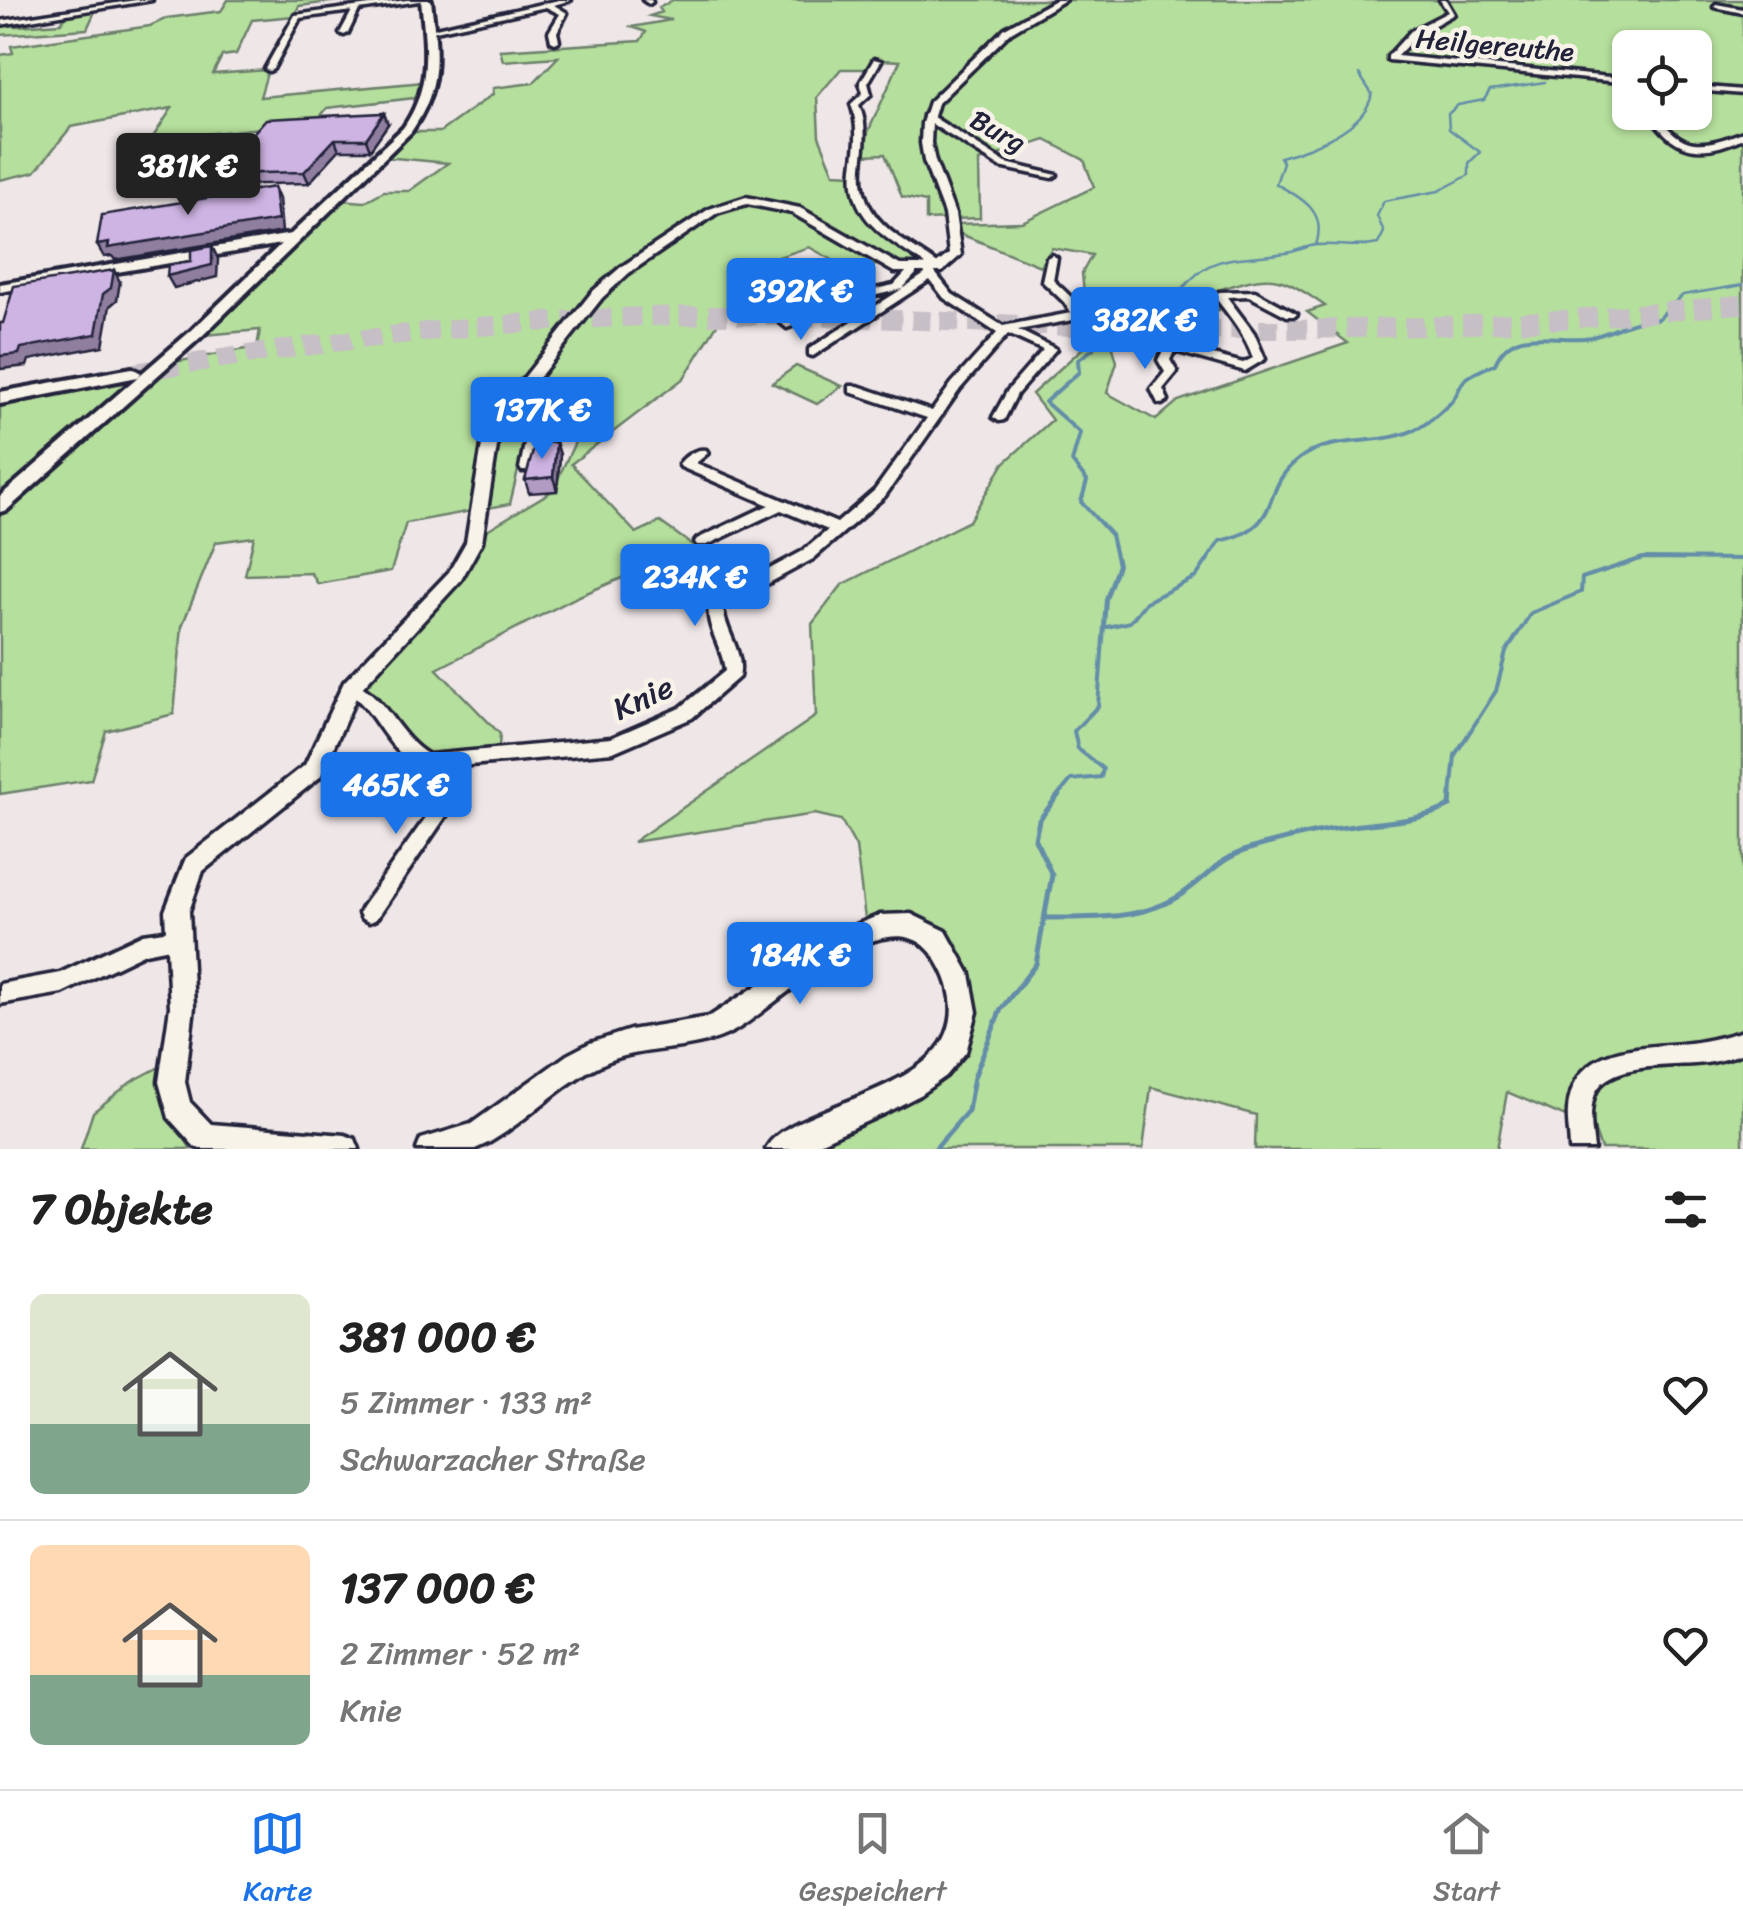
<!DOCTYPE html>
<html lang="de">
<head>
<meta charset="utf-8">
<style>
	body { margin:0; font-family:Sriracha,sans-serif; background:#f2f2f2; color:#222; height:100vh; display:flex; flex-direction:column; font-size:38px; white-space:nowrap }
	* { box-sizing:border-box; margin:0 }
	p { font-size:32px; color:#767676 }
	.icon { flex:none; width:55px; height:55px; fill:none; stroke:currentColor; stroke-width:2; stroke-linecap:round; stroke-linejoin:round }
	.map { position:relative; height:1149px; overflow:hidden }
	.sheet { display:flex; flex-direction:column; background:#fff; flex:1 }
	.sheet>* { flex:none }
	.fabs { position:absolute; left:1612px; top:30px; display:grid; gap:20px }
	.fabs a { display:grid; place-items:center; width:100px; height:100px; border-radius:15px; background:#fff; box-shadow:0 2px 8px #0004; font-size:50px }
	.price { position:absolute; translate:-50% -85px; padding:0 22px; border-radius:10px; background:#1a73e8; color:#fff; font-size:32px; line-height:65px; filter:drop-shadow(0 2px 5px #0008) }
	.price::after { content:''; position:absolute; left:50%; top:60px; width:30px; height:22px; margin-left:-15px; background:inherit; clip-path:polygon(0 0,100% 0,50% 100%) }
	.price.current { background:#222; color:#fff }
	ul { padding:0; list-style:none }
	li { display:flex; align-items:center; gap:30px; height:250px; padding:0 30px }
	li+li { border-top:2px solid #e0e0e0 }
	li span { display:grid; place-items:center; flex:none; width:280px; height:200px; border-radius:15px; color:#555 }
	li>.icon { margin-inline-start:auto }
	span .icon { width:120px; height:120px; fill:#fffc; stroke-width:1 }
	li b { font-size:42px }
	h2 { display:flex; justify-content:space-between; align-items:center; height:120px; padding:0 30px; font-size:42px }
	.tabs { display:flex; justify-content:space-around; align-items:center; height:140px; border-top:2px solid #e0e0e0; background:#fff; font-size:28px; color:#767676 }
	.tabs a { display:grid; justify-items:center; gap:5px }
	.tabs .current { color:#1a73e8 }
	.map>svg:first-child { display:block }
	.green { fill:#b5df9c; stroke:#6c806c; stroke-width:2.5; fill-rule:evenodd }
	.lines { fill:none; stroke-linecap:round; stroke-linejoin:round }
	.stream-far2 { stroke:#648da8; stroke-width:2.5 }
	.stream-far1 { stroke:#648da8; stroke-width:4 }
	.stream { stroke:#648da8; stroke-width:5 }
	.primary-tunnel { stroke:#c6bfc5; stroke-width:19; stroke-dasharray:19 10; stroke-linecap:butt }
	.minor-casing { stroke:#22223b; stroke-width:7 }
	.tertiary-casing { stroke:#22223b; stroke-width:7 }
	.secondary-casing { stroke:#22223b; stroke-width:8 }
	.primary-casing { stroke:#22223b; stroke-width:8 }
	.minor { fill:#f7f3e8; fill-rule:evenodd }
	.tertiary { fill:#f7f3e8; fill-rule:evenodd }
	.secondary { fill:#f7f3e8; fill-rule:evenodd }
	.primary { fill:#f7f3e8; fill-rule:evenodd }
	.wall { fill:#b19bc3; stroke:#22223b; stroke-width:2.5 }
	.shaded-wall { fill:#907e9f; stroke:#22223b; stroke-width:2.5 }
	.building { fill:#ceb4e3; stroke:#22223b; stroke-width:2.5 }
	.labels { text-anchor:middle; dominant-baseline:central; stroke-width:9; stroke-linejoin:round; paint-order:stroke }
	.far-street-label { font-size:28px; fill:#22223b; stroke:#f7f3e8 }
	.street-label { font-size:32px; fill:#22223b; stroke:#f7f3e8 }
</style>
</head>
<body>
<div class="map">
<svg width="1743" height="1149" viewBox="0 0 1743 1149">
	<rect width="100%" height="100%" fill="#efe6e7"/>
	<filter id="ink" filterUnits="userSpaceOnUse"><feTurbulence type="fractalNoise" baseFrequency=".01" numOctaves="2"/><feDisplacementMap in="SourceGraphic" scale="20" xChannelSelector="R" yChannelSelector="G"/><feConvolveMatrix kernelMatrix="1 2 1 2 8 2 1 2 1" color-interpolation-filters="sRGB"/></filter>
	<g filter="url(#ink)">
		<g class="green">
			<polygon points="228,0 345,0 299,6 294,16 252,20 236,54 222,56 213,74 268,70 260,97 425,82 423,97 327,108 316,122 151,140 172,108 71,127 35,172 0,180 0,55 13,53 11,46 150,26 167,18 221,11"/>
			<path d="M673 0H1743V1149H1601L1594 1129 1507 1092 1497 1149H1255L1256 1115 1151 1087 1143 1149H784L920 1086 963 1030 934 935 866 927 856 847 841 820 815 814 633 842 816 716 812 624 842 585 969 521 1004 463 1052 420 1032 394 1094 338 1112 344 1117 362 1107 393 1156 420 1178 401 1348 343 1307 312 1325 306C1277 272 1270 273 1215 291L1219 310 1147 326 1085 304 1082 273 1092 255 1052 248 1040 266 958 233 957 224 1022 222 1094 187 1084 160 1046 140 979 161 980 218 926 220V202L902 197 885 154 865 155 868 132 900 61 882 60 869 69H841L817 97 819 136 834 173 853 174 858 204 919 257 914 268 882 264 851 270 809 247 754 265 684 378 571 464 636 533 660 522 695 547 577 597 437 669 500 734 499 747 423 756 362 684 467 569 482 533 552 491 584 423 529 424 510 504 406 523 391 571 318 584 311 573 245 575 254 537 216 542 182 626 174 714 106 731 91 780 0 794V394L257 347 260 330 205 335 341 200 364 202 384 191H409L448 163 384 157 410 132H440L493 94V88L533 83 558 57 503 61 500 50 640 41 646 32 632 27 671 20 650 16 662 12 659 8ZM1630 48H1695V112H1630Z"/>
			<polygon points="97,7 87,29 0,35 0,25 22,19 16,26 61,23 69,11"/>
			<polygon points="796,366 842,386 817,404 772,383"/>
			<polygon points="167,1063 170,1115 191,1149 81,1149 93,1112 131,1082"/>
		</g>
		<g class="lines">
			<g class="stream-far2">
				<path d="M1316 245C1327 211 1303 199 1276 184L1283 162 1280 157C1310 149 1365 129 1372 94L1359 74"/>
				<path d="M1172 302C1211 249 1227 262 1286 253 1296 252 1306 246 1316 245 1338 243 1356 249 1378 244L1384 232 1377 216 1384 201 1439 191 1469 175V163L1480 152 1449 129 1448 114 1458 105 1484 100 1490 90 1545 82"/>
				<polyline points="1675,302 1683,295 1743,285"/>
			</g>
			<g class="stream-far1">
				<polyline points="1129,321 1167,309 1174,300"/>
				<path d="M1107 627 1130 622 1146 602 1196 577 1220 541C1287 526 1257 490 1300 458 1334 433 1384 448 1420 427 1431 421 1448 407 1455 397 1459 390 1461 382 1467 378 1475 372 1486 368 1495 364 1513 321 1557 344 1592 337 1621 330 1625 320 1658 319L1678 300"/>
				<polyline points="1058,796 1071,780 1101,777 1103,769 1078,749 1074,731 1098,706 1106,599 1118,565 1111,535 1081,502 1087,481 1072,462 1080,433 1045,402 1079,372 1078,360 1093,349 1097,334 1120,324"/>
				<polyline points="1451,796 1455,755 1496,691 1506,652 1531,613 1581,592 1582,578 1643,558 1743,559"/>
			</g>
			<g class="stream">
				<path d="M1044 918C1091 918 1145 921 1185 892 1218 868 1218 857 1263 845 1292 837 1323 830 1353 826 1387 821 1419 822 1450 806L1451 793"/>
				<polyline points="935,1149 968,1111 974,1077 1001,1009 1036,964 1052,875 1035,839 1039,820 1060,793"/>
			</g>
			<path class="primary-tunnel" d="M132 373C297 345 464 323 632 317 810 311 989 326 1168 329 1360 332 1552 324 1743 304"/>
			<g class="minor-casing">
				<g id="minor">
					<polygon points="136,0 152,0 0,25 0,21"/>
					<polygon points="407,0 426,0 359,10 348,33 344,35 340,33 352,11 300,18 273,69 269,71 265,69 295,15"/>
					<polygon points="559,0 571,0 554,5 567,13 557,32 559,41 555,43 551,41 549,32 560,14 546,7 431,32 427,30"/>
					<polygon points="643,0 651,0 652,2 649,4"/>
					<polygon points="1440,0 1446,0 1454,14 1417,35 1397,56 1630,79 1630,83 1388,60 1388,56 1411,31 1448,12"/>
					<polygon points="1716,4 1743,9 1743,13 1714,7"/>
					<path d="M874 59 881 61 868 83 871 94 859 105C868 126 864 145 862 167 858 222 904 239 942 267V271L933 270 952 294 1003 326 1071 313 1064 302 1042 281 1047 258 1052 255 1057 258 1053 280 1072 298 1081 311 1105 309 1183 347 1243 363 1253 358C1245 334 1230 317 1215 297L1219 292 1255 291 1297 314 1295 316H1287L1249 296 1227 297 1254 333 1265 359 1245 371 1174 351 1170 360 1177 372 1163 389 1168 400 1162 404 1158 403 1151 389 1165 372 1158 360 1165 347 1100 315 1018 330 1056 349 1017 394 1004 420 999 421 993 417 1008 390 1043 350 1008 334 960 389 885 496 813 559 723 608C725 632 745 653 739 677L692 718 613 752 448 767 453 789 446 816 376 919 369 922 362 919 359 913 362 907 429 813 435 789 430 769C396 764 382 726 361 703 355 697 348 693 343 687L345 682 351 681C386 694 396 736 429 755L611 738 680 708 725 671C723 646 703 625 710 601L803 551 828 530 781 510 707 545H697L695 542 697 539 769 505 681 467 679 464C685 456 696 448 706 450L708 453 696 463 837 523 875 490 927 418 850 392V386H858L932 411 952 383 997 333 944 298 930 280 813 356 809 355V349L902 289 864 298 787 328 744 292 763 266H771L772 268 755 291 788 320 857 293 894 285 908 270H916V274L902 289 925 274 924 269 930 268C892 240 847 222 853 167 856 145 859 126 851 104L863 93 860 83Z"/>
					<polygon points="1695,86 1743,90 1743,94 1695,90"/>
					<path d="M1648 112H1656C1682 153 1704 147 1743 132V138C1701 158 1673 153 1648 112Z"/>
					<polygon points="924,115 930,115 1006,163 1057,175 1052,178 1000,167 924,119"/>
					<polygon points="495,420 539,429 540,432 532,471 522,471 520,468 527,434 490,427 489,424"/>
					<polygon points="178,929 185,931 188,938 185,945 145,953 62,993 0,1004 0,984 60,973 143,934"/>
					<path d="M1743 1031V1053C1733 1056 1723 1060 1712 1062 1681 1068 1609 1059 1595 1094 1588 1111 1592 1131 1594 1149H1570C1570 1137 1567 1122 1568 1110 1574 1046 1633 1048 1682 1044 1703 1042 1723 1037 1743 1031Z"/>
				</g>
			</g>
			<g class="tertiary-casing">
				<g id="tertiary">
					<polygon points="1055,0 1065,0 1011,32 938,103 932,123 931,143 935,161 955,214 961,255 942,272 894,272 792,213 747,204 717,213 629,273 602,298 500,427 482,542 461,580 359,691 320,777 203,871 189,911 194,1007 185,1082 190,1102 211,1124 345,1135 355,1139 359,1149 201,1149 195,1147 169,1118 159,1082 170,1007 165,911 183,865 186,858 305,765 344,682 449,572 466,542 485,427 592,292 621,267 709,209 746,197 800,208 900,265 935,265 949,254 944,214 924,161 921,143 922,123 929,102 1005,28"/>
					<path d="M911 914 946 931 970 974 977 1012 966 1052 946 1076 918 1096 885 1113 806 1149H766C784 1108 922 1095 947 1033 957 1009 950 982 937 961 894 885 779 1006 734 1031 694 1053 649 1045 609 1061 565 1079 531 1118 490 1142L475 1149H417L421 1139 471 1124 567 1055 590 1043 630 1030 709 1017 839 932 880 915Z"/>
				</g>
			</g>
			<g class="secondary-casing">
				<path id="secondary" d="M421 0H431C437 53 443 86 411 132L202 336 7 510 0 512V496L192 330 281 244 0 292V284L291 234 403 128C432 87 426 47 421 0Z"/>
			</g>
			<g class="primary-casing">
				<polygon id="primary" points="132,368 141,373 138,377 0,404 0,392"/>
			</g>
			<use href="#minor" class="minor"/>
			<use href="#tertiary" class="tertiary"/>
			<use href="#secondary" class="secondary"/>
			<use href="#primary" class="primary"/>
		</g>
		<g class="wall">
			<polygon points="388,124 370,150 339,150 309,183 221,185 216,174"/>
			<polygon points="556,442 560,455 557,491 529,493 525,480"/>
		</g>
		<g class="shaded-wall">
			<polygon points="384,113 388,124 370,150 366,139"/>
			<polygon points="335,139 339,150 309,183 304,172"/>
			<polygon points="274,187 279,199 282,232 115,260 112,256 104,257 97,245"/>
			<polygon points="212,246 218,259 217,277 174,288 167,276"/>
			<polygon points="114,270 120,282 117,300 110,306 103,346 29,360 27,366 0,369 0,356 21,348 103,294"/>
			<polygon points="556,442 560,455 557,491 553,477"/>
		</g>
		<g class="building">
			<polygon points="384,113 366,139 335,139 304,172 216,174 266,119"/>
			<polygon points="274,187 278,220 108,248 109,243 97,245 102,215"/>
			<polygon points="212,246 212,265 167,276 168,265 191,261 191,250"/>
			<polygon points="114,270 111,288 103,294 96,334 21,348 19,354 0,356 0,323 3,323 14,286"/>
			<polygon points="556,442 553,477 525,480 535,444"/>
		</g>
	</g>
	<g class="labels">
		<g class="far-street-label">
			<text transform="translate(1495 45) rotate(5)">Heilgereuthe</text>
			<text transform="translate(998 131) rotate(29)">Burg</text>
		</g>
		<g class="street-label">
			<text transform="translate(643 698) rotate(-25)">Knie</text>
		</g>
	</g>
</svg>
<div class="fabs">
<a><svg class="icon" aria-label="locate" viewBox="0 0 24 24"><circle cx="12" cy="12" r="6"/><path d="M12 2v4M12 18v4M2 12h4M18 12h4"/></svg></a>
</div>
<b class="price current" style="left:188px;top:218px">381K €</b>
<b class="price" style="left:801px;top:343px">392K €</b>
<b class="price" style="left:1145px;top:372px">382K €</b>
<b class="price" style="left:542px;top:462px">137K €</b>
<b class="price" style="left:695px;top:629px">234K €</b>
<b class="price" style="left:396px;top:837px">465K €</b>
<b class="price" style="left:800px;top:1007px">184K €</b>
</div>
<section class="sheet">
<h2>7 Objekte<svg class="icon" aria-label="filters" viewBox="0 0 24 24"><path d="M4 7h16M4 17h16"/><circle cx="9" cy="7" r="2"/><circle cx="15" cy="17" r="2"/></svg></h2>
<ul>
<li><span style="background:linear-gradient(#dfe7d0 65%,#7fa58c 0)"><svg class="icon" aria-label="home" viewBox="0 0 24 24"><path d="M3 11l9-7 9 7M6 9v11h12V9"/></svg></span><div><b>381 000 €</b><p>5 Zimmer · 133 m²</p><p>Schwarzacher Straße</p></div><svg class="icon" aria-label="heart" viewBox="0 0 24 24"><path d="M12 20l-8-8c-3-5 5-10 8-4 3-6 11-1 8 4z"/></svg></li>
<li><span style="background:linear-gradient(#ffd9b3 65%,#7fa58c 0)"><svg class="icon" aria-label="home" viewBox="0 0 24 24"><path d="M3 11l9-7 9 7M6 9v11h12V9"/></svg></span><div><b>137 000 €</b><p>2 Zimmer · 52 m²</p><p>Knie</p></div><svg class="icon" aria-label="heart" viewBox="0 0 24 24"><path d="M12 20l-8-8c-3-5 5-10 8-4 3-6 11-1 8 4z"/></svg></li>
</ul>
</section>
<nav class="tabs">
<a class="current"><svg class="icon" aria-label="map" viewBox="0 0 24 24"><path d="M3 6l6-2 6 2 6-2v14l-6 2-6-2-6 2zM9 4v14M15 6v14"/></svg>Karte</a>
<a><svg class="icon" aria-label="saved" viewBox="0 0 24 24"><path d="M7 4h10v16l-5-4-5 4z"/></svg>Gespeichert</a>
<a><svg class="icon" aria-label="home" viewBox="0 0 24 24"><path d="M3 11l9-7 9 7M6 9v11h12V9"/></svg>Start</a>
</nav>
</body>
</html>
